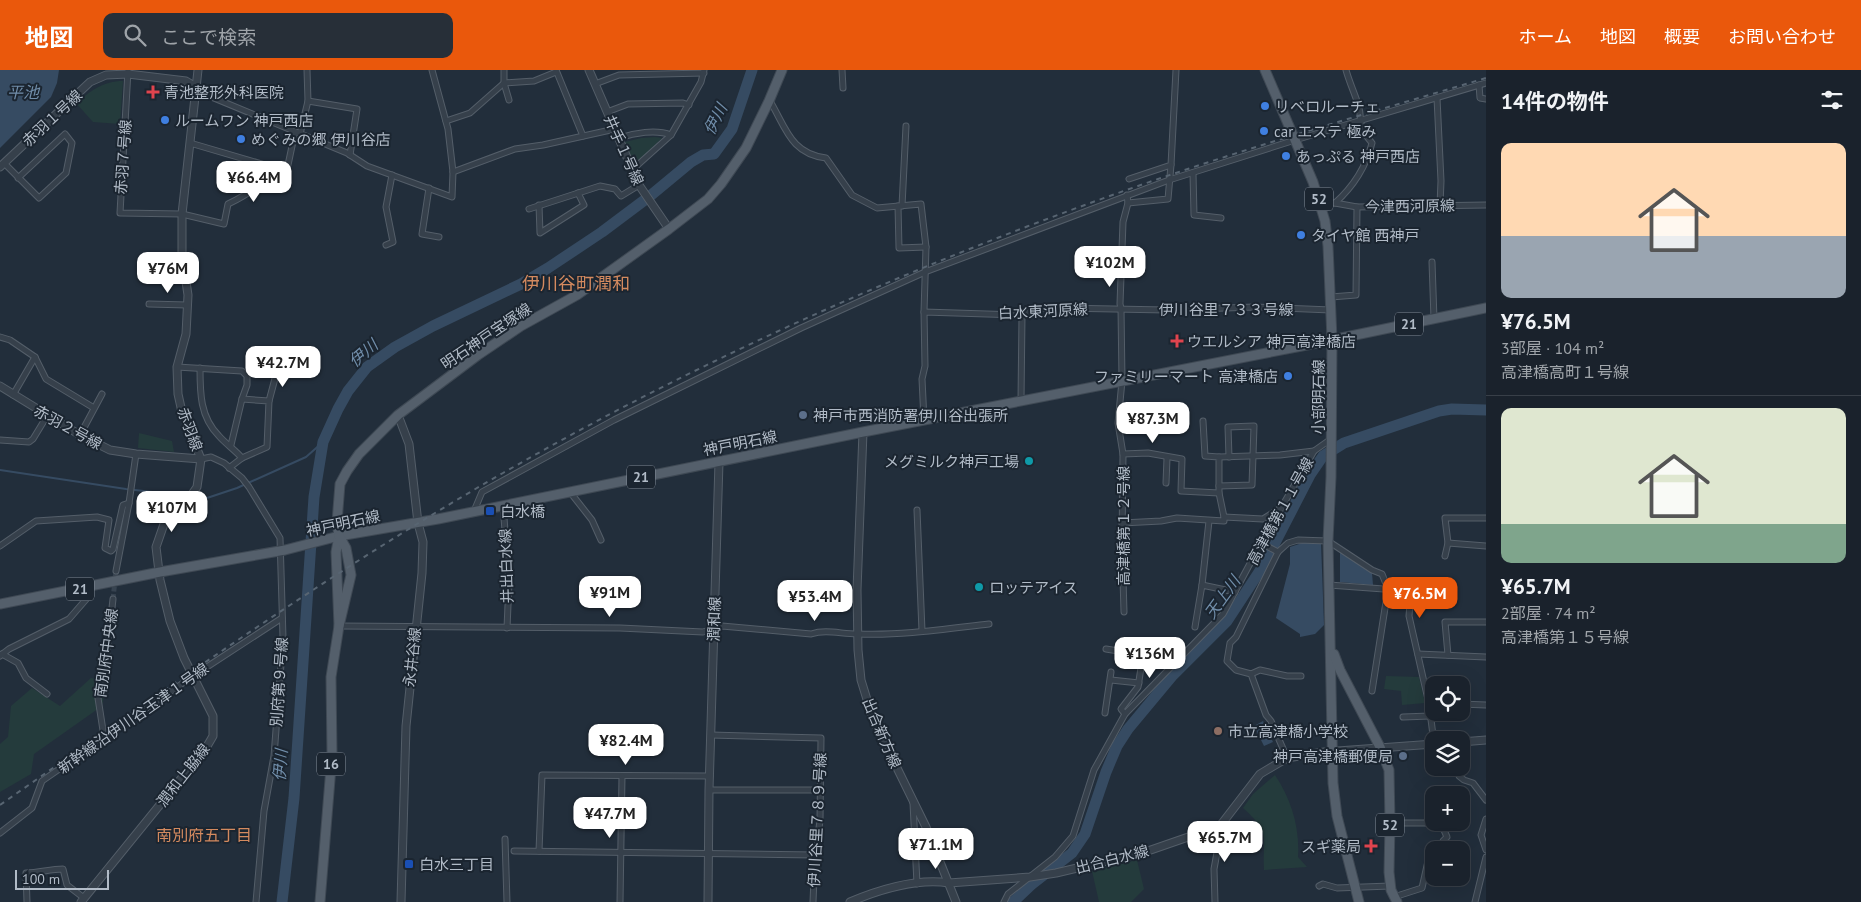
<!DOCTYPE html>
<html lang="ja">
<head>
<meta charset="utf-8">
<style>
	body { margin:0; font-family:"PT Sans","Noto Sans JP",sans-serif; background:#272f38; color:#f1f3f6; height:100vh; display:flex; flex-direction:column; font-size:19px; white-space:nowrap }
	* { box-sizing:border-box; margin:0 }
	p { font-size:16px; color:#9fa4a9 }
	.icon { flex:none; width:28px; height:28px; fill:none; stroke:currentColor; stroke-width:2; stroke-linecap:round; stroke-linejoin:round }
	.map { position:relative; flex:1; overflow:hidden }
	.panel { display:flex; flex-direction:column; background:#1a222c; width:375px }
	.panel>* { flex:none }
	.buttons { position:absolute; left:1425px; top:606px; display:grid; gap:10px }
	.buttons a { display:grid; place-items:center; width:45px; height:45px; border-radius:10px; background:#1a222c; box-shadow:0 5px 20px #0002,0 0 0 1px #383f48; font-size:25px }
	.scale { position:absolute; left:15px; bottom:12px; width:94px; box-sizing:border-box; padding-left:5px; border:2px solid #b1bbc7; border-top:0; font-size:14px; line-height:18px; white-space:nowrap; color:#b1bbc7; -webkit-text-stroke:4px #1b2530; paint-order:stroke }
	.price { position:absolute; translate:-50% -42px; padding:0 11px; border-radius:10px; background:#fff; color:#222; font-size:16px; line-height:32px; filter:drop-shadow(0 1px 2px #0008) }
	.price::after { content:''; position:absolute; left:50%; top:30px; width:15px; height:11px; margin-left:-8px; background:inherit; clip-path:polygon(0 0,100% 0,50% 100%) }
	.price.active { background:#ea580c; color:#fff }
	ul { padding:0; list-style:none }
	li { display:grid; align-content:center; gap:10px; height:265px; padding:0 15px }
	li+li { border-top:1px solid #383f48 }
	li span { display:grid; place-items:center; height:155px; border-radius:10px; color:#555 }
	li>.icon { margin-inline-start:auto }
	span .icon { width:90px; height:90px; fill:#fffc; stroke-width:1 }
	li b { font-size:21px }
	h2 { display:flex; justify-content:space-between; align-items:center; height:60px; padding:0 15px; font-size:21px }
	header { display:flex; align-items:center; gap:30px; box-sizing:border-box; height:70px; padding:0 25px; background:#ea580c; color:#fff }
	header strong { font-size:24px }
	nav { display:flex; gap:28px; margin-inline-start:auto; font-size:18px }
	.search { width:350px; height:45px; background:#272f38; display:flex; align-items:center; gap:12px; box-sizing:border-box; padding:0 18px; border-radius:10px; color:#9fa4a9; font-size:19px }
	main { display:flex; flex:1; min-height:0 }
	.map>svg:first-child { display:block }
	.green { fill:#243b3c }
	.water { fill:#364b62 }
	.lines { fill:none; stroke-linecap:round; stroke-linejoin:round }
	.stream { stroke:#364b62; stroke-width:2 }
	.river { stroke:#364b62; stroke-width:11 }
	.minor-tunnel { stroke:#374350; stroke-width:5; stroke-dasharray:5 2.5; stroke-linecap:butt }
	.minor-casing { stroke:#545e69; stroke-width:7 }
	.tertiary-casing { stroke:#545e69; stroke-width:9 }
	.primary-casing { stroke:#3f4954; stroke-width:11 }
	.minor { stroke:#36404b; stroke-width:5 }
	.tertiary { stroke:#36404b; stroke-width:7 }
	.primary { stroke:#545f6b; stroke-width:9 }
	.rail { stroke:#586572; stroke-width:2; stroke-dasharray:5 5; stroke-linecap:butt }
	.health-dot { fill:#e0444e; stroke:#1b2530; stroke-width:2 }
	.shop-dot { fill:#3f7fe0; stroke:#1b2530; stroke-width:2 }
	.service-dot { fill:#5c6f8a; stroke:#1b2530; stroke-width:2 }
	.culture-dot { fill:#0f9aa8; stroke:#1b2530; stroke-width:2 }
	.transit-dot { fill:#1a4fb4; stroke:#1b2530; stroke-width:2 }
	.education-dot { fill:#8d6e63; stroke:#1b2530; stroke-width:2 }
	.labels { text-anchor:middle; dominant-baseline:central; stroke-width:4; stroke-linejoin:round; paint-order:stroke }
	.shield { fill:#1b2530; stroke:#848e9a; stroke-width:1 }
	.shield-label { font-size:14px; font-weight:bold; fill:#b1bbc7 }
	.poi-label { font-size:15px; fill:#b1bbc7; stroke:#1b2530; text-anchor:start }
	.street-label { font-size:15px; fill:#b1bbc7; stroke:#1b2530 }
	.water-label { font-size:16px; font-style:italic; fill:#718eaa; stroke:#1b2530 }
	.neighbourhood-label { font-size:16px; fill:#d48a5f; stroke:#1b2530 }
	.quarter-label { font-size:18px; fill:#d48a5f; stroke:#1b2530 }
</style>
</head>
<body>
<header>
<strong>地図</strong>
<div class="search"><svg class="icon" aria-label="search" viewBox="0 0 24 24"><circle cx="10" cy="10" r="6"/><path d="M15 15l6 6"/></svg>ここで検索</div>
<nav><a>ホーム</a><a>地図</a><a>概要</a><a>お問い合わせ</a></nav>
</header>
<main>
<div class="map">
<svg width="1486" height="832" viewBox="0 0 1486 832">
	<rect width="100%" height="100%" fill="#222e3b"/>
	<g class="green">
		<path d="M123 11 120 54 93 52 76 33C91 21 103 11 123 11Z"/>
		<polygon points="655,67 662,68 636,94 633,94 625,72 641,68"/>
		<polygon points="139,363 172,371 174,382 138,378"/>
		<polygon points="1386,606 1419,607 1425,633 1402,635 1401,621 1384,619"/>
		<polygon points="91,608 100,610 104,627 102,636 34,684 31,704 0,722 0,674 8,667 11,636 32,618 60,636"/>
		<path d="M1275 705C1291 729 1300 757 1298 787L1307 797 1264 800C1262 766 1272 764 1243 738L1253 724Z"/>
		<polygon points="1137,790 1144,819 1131,832 1099,832 1092,801"/>
	</g>
	<g class="water">
		<polygon points="0,0 59,0 57,13 51,27 0,78"/>
		<polygon points="1321,472 1324,555 1315,564 1300,567 1300,564 1276,548 1290,494 1290,477 1302,473"/>
		<polygon points="1340,482 1372,503 1373,515 1340,512"/>
		<polygon points="1263,651 1273,672 1264,676 1254,656"/>
	</g>
	<g class="lines">
		<g class="stream">
			<polyline points="0,400 126,419 188,426"/>
			<polyline points="193,427 207,428 237,418 306,387 323,372"/>
		</g>
		<g class="river">
			<polyline points="282,832 294,728 314,427 323,372 338,339 348,321 367,297 395,277 433,256 521,214 548,198 602,162 650,126 691,92 703,85 714,84 732,59 752,0"/>
			<polyline points="1013,832 1031,815 1072,783 1085,764 1106,702 1117,676 1128,659 1173,605 1227,551 1263,496 1310,405 1323,386 1344,373 1439,341 1452,339 1486,340"/>
		</g>
		<polyline class="minor-tunnel" points="113,529 116,501"/>
		<g class="minor-casing">
			<g id="minor">
				<path d="M128 0 120 143 182 144 224 154 228 134C249 124 259 117 272 97L288 95 295 62"/>
				<polyline points="504,0 504,13 509,30"/>
				<polyline points="556,0 583,66"/>
				<polyline points="842,0 843,18"/>
				<polyline points="595,14 619,5 704,3"/>
				<polyline points="1479,15 1480,28 1486,29"/>
				<polyline points="196,17 209,26 347,83 367,96 452,127 453,102 448,59 432,0"/>
				<polyline points="1437,28 1441,111 1440,135"/>
				<polyline points="308,31 357,39 350,85"/>
				<path d="M770 31C786 58 791 84 826 88L852 125 877 138 921 134 926 177 924 242"/>
				<polyline points="607,42 628,34 683,33 689,35"/>
				<polyline points="446,51 470,43 504,13 534,11 556,2"/>
				<polyline points="300,64 308,31 307,0"/>
				<path d="M619 68C634 63 656 59 671 65"/>
				<polyline points="190,73 272,97"/>
				<polyline points="4,93 39,128 66,103 72,73 65,64 18,108"/>
				<polyline points="632,100 671,65 701,12 704,0"/>
				<polyline points="453,102 515,79 543,75 615,59"/>
				<polyline points="1193,103 1194,145 1221,148"/>
				<polyline points="1129,109 1171,95 1176,0"/>
				<polyline points="429,118 422,164 439,167"/>
				<polyline points="1128,133 1168,129 1171,95"/>
				<path d="M1320 133H1335C1354 116 1366 97 1372 73 1355 53 1364 54 1358 34 1354 22 1349 11 1346 0"/>
				<polyline points="1335,133 1357,137 1486,135"/>
				<polyline points="539,135 540,163 584,135 578,123"/>
				<polyline points="898,136 899,178 926,177"/>
				<polyline points="902,136 906,56"/>
				<polyline points="529,139 600,116 615,119 621,126 639,115"/>
				<polyline points="386,175 393,172 386,137 392,105"/>
				<polyline points="1432,192 1434,249"/>
				<polyline points="1331,227 1356,225 1357,137"/>
				<polyline points="149,234 187,235"/>
				<polyline points="0,267 10,270 35,287 46,309 94,338"/>
				<polyline points="177,297 242,301 247,306 247,315 242,329 231,375"/>
				<path d="M200 298C200 323 200 347 219 366 226 374 235 380 242 388"/>
				<polyline points="13,325 35,287"/>
				<polyline points="1021,330 1022,245"/>
				<polyline points="269,331 277,301"/>
				<polyline points="924,350 922,309 925,296 924,242 1022,245 1040,238 1062,238 1166,240 1255,237 1331,240"/>
				<polyline points="1203,351 1205,386 1219,387 1219,423 1224,447"/>
				<polyline points="80,365 102,324"/>
				<polyline points="0,370 29,372 33,369 47,346"/>
				<polyline points="1123,384 1148,383 1182,389 1181,421 1219,423"/>
				<polyline points="1219,387 1280,385 1314,381"/>
				<polyline points="201,389 211,387 224,393 242,408 249,417 280,468 283,568 274,686 264,741 256,832"/>
				<polyline points="229,398 242,388 267,377 269,331 242,329"/>
				<polyline points="1166,413 1167,388"/>
				<polyline points="1219,416 1252,415 1254,356 1228,357 1229,387"/>
				<polyline points="570,422 592,450 601,470"/>
				<polyline points="503,435 509,512 507,558"/>
				<polyline points="917,440 922,561"/>
				<polyline points="474,441 482,422 614,350 801,258 925,202 1169,110 1295,70 1486,13"/>
				<polyline points="1122,453 1161,451 1177,448 1224,451 1224,447 1263,449 1279,439"/>
				<polyline points="1261,473 1278,482"/>
				<polyline points="1448,473 1486,476"/>
				<polyline points="0,476 36,451 97,447 109,450 105,478 111,481 113,479 123,435 129,433"/>
				<polyline points="1445,486 1448,473 1445,448 1486,448"/>
				<polyline points="116,501 129,433 136,384"/>
				<polyline points="1202,515 1209,451"/>
				<polyline points="1329,515 1411,521 1409,546 1429,634 1434,673"/>
				<polyline points="1124,542 1122,475 1123,384 1118,353 1122,311 1121,238 1120,234 1123,152 1128,133 1127,125"/>
				<path d="M339 556 620 558 703 562 722 556 811 564C826 559 841 564 857 564 901 566 946 559 989 554"/>
				<polyline points="1195,557 1202,515 1235,522"/>
				<polyline points="1106,579 1143,585"/>
				<polyline points="2,584 18,593 26,608 47,624"/>
				<polyline points="1418,584 1486,587"/>
				<polyline points="1448,585 1445,552 1486,552"/>
				<polyline points="0,586 9,579 69,549 89,526 91,516"/>
				<polyline points="1142,592 1164,590"/>
				<polyline points="1251,604 1260,600 1287,606 1301,606"/>
				<polyline points="1111,610 1139,613"/>
				<polyline points="1461,634 1486,635"/>
				<polyline points="1105,643 1111,602"/>
				<polyline points="1125,644 1121,639 1138,617 1145,572"/>
				<polyline points="1403,647 1430,646"/>
				<polyline points="711,665 821,668 820,751 815,785 813,832"/>
				<polyline points="104,667 98,628 102,619 105,600 113,529"/>
				<polyline points="1287,688 1271,651 1266,645 1251,604 1236,600 1227,591 1230,573 1236,567 1278,482 1288,473 1298,470 1328,471 1372,500 1382,504 1388,519 1372,621"/>
				<polyline points="1458,698 1459,706 1464,710 1473,713 1486,730"/>
				<polyline points="709,720 819,720"/>
				<polyline points="913,733 917,814"/>
				<polyline points="1486,749 1481,765 1486,780"/>
				<polyline points="1390,753 1441,753 1447,767 1443,771 1440,780"/>
				<polyline points="0,763 32,738 42,711 193,606 282,548"/>
				<polyline points="505,769 507,832"/>
				<polyline points="514,781 815,785"/>
				<polyline points="539,781 542,705 710,706"/>
				<polyline points="1319,816 1323,814 1337,818 1390,816"/>
				<polyline points="1394,827 1422,818 1428,791 1434,786"/>
				<path d="M27 832 26 803C39 803 50 799 63 799L67 815 84 828"/>
				<polyline points="620,832 622,706"/>
				<polyline points="1004,832 1008,824 1055,787 1073,766 1094,700 1125,644 1223,544 1261,473 1314,381 1331,369"/>
				<polyline points="1215,832 1214,799 1220,766 1220,756"/>
				<polyline points="1475,832 1486,787"/>
			</g>
		</g>
		<g class="tertiary-casing">
			<g id="tertiary">
				<polyline points="589,0 639,115 669,159"/>
				<polyline points="0,97 90,12 106,5 128,4 186,11 196,17"/>
				<polyline points="0,316 80,365 110,380 136,384 201,389"/>
				<polyline points="398,345 409,374 418,453 423,472 422,503 406,656 401,832"/>
				<polyline points="863,362 857,520 858,580 861,610 873,649 926,757 956,832"/>
				<polyline points="1461,672 1486,670"/>
				<polyline points="81,832 206,678 213,666 213,646 184,588 170,551 160,510 156,477 164,454 187,431 197,417 201,389 182,342 178,324 177,297 186,264 188,225 182,185 182,144 198,0"/>
				<polyline points="708,832 709,720 719,392"/>
				<path d="M850 832C881 819 916 808 949 813L1030 807 1056 803 1145 782 1220 756 1260 704 1287 688 1324 682 1434 674"/>
			</g>
		</g>
		<g class="primary-casing">
			<g id="primary">
				<polyline points="1265,0 1313,112 1325,151 1328,176 1332,269 1331,407 1328,471 1333,713 1337,746 1359,832"/>
				<polyline points="0,534 160,502 285,480 339,466 438,449 863,362 1312,274 1486,238"/>
				<polyline points="339,556 336,482 339,466 337,452 340,414 347,401 359,384 398,345 478,285 521,256 577,225 669,159 708,129 721,114 746,78 769,31 782,0"/>
				<polyline points="1334,584 1340,600 1380,677 1389,700 1390,753 1389,802 1391,820 1397,832"/>
				<polyline points="320,832 332,685 331,607 339,556 351,505 346,478 339,466"/>
			</g>
		</g>
		<use href="#minor" class="minor"/>
		<use href="#tertiary" class="tertiary"/>
		<use href="#primary" class="primary"/>
		<path class="rail" d="M0 735C165 620 328 503 503 403 710 284 932 187 1158 109 1266 72 1376 41 1486 8"/>
	</g>
	<g class="health-dot">
		<path d="M150.5 14.5h5v5h5v5h-5v5h-5v-5h-5v-5h5z"/>
		<path d="M1174.5 263.5h5v5h5v5h-5v5h-5v-5h-5v-5h5z"/>
		<path d="M1368.5 768.5h5v5h5v5h-5v5h-5v-5h-5v-5h5z"/>
	</g>
	<g class="shop-dot">
		<circle cx="1265" cy="36" r="5"/>
		<circle cx="165" cy="50" r="5"/>
		<circle cx="1264" cy="61" r="5"/>
		<circle cx="241" cy="69" r="5"/>
		<circle cx="1286" cy="86" r="5"/>
		<circle cx="1301" cy="165" r="5"/>
		<circle cx="1288" cy="306" r="5"/>
	</g>
	<g class="service-dot">
		<circle cx="803" cy="345" r="5"/>
		<circle cx="1403" cy="686" r="5"/>
	</g>
	<g class="culture-dot">
		<circle cx="1029" cy="391" r="5"/>
		<circle cx="979" cy="517" r="5"/>
	</g>
	<g class="transit-dot">
		<rect x="485" y="436" width="10" height="10" rx="2.5"/>
		<rect x="404" y="789" width="10" height="10" rx="2.5"/>
	</g>
	<circle class="education-dot" cx="1218" cy="661" r="5"/>
	<g class="labels">
		<g class="shield">
			<rect x="1305" y="117.5" width="28" height="23" rx="4"/>
			<rect x="1395" y="242.5" width="28" height="23" rx="4"/>
			<rect x="627" y="395.5" width="28" height="23" rx="4"/>
			<rect x="66" y="507.5" width="28" height="23" rx="4"/>
			<rect x="317" y="682.5" width="28" height="23" rx="4"/>
			<rect x="1376" y="743.5" width="28" height="23" rx="4"/>
		</g>
		<g class="shield-label">
			<text x="1319" y="129">52</text>
			<text x="1409" y="254">21</text>
			<text x="641" y="407">21</text>
			<text x="80" y="519">21</text>
			<text x="331" y="694">16</text>
			<text x="1390" y="755">52</text>
		</g>
		<g class="poi-label">
			<text x="164" y="22">青池整形外科医院</text>
			<text x="1275" y="36">リベロルーチェ</text>
			<text x="175" y="50">ルームワン 神戸西店</text>
			<text x="1274" y="61">car エステ 極み</text>
			<text x="251" y="69">めぐみの郷 伊川谷店</text>
			<text x="1296" y="86">あっぷる 神戸西店</text>
			<text x="1311" y="165">タイヤ館 西神戸</text>
			<text x="1187" y="271">ウエルシア 神戸高津橋店</text>
			<text x="1278" y="306" text-anchor="end">ファミリーマート 高津橋店</text>
			<text x="813" y="345">神戸市西消防署伊川谷出張所</text>
			<text x="1019" y="391" text-anchor="end">メグミルク神戸工場</text>
			<text x="500" y="441">白水橋</text>
			<text x="989" y="517">ロッテアイス</text>
			<text x="1228" y="661">市立高津橋小学校</text>
			<text x="1393" y="686" text-anchor="end">神戸高津橋郵便局</text>
			<text x="1361" y="776" text-anchor="end">スギ薬局</text>
			<text x="419" y="794">白水三丁目</text>
		</g>
		<g class="street-label">
			<text transform="translate(52 48) rotate(-43)">赤羽１号線</text>
			<text transform="translate(624 80) rotate(66)">井手１号線</text>
			<text transform="translate(123 87) rotate(-86)">赤羽７号線</text>
			<text transform="translate(1410 136) rotate(-1)">今津西河原線</text>
			<text x="1226" y="239">伊川谷里７３３号線</text>
			<text transform="translate(1043 241) rotate(-3)">白水東河原線</text>
			<text transform="translate(486 266) rotate(-34)">明石神戸宝塚線</text>
			<text transform="translate(1318 327) rotate(-90)">小部明石線</text>
			<text transform="translate(68 357) rotate(29)">赤羽２号線</text>
			<text transform="translate(190 359) rotate(70)">赤羽線</text>
			<text transform="translate(740 373) rotate(-11)">神戸明石線</text>
			<text transform="translate(1280 441) rotate(-61)">高津橋第１１号線</text>
			<text transform="translate(343 453) rotate(-12)">神戸明石線</text>
			<text transform="translate(1123 456) rotate(-90)">高津橋第１２号線</text>
			<text transform="translate(506 496) rotate(-92)">井出白水線</text>
			<text transform="translate(714 549) rotate(-88)">潤和線</text>
			<text transform="translate(106 583) rotate(-82)">南別府中央線</text>
			<text transform="translate(412 587) rotate(-84)">永井谷線</text>
			<text transform="translate(279 612) rotate(-86)">別府第９号線</text>
			<text transform="translate(133 648) rotate(-35)">新幹線沿伊川谷玉津１号線</text>
			<text transform="translate(882 663) rotate(67)">出合新方線</text>
			<text transform="translate(183 705) rotate(-52)">潤和上脇線</text>
			<text transform="translate(817 750) rotate(-87)">伊川谷里７８９号線</text>
			<text transform="translate(1112 789) rotate(-14)">出合白水線</text>
		</g>
		<g class="water-label">
			<text x="23" y="22">平池</text>
			<text transform="translate(715 49) rotate(-63)">伊川</text>
			<text transform="translate(363 283) rotate(-41)">伊川</text>
			<text transform="translate(1222 527) rotate(-54)">天上川</text>
			<text transform="translate(280 695) rotate(-86)">伊川</text>
		</g>
		<g class="neighbourhood-label">
			<text x="204" y="765">南別府五丁目</text>
		</g>
		<g class="quarter-label">
			<text x="576" y="213">伊川谷町潤和</text>
		</g>
	</g>
</svg>
<div class="buttons">
<a><svg class="icon" aria-label="locate" viewBox="0 0 24 24"><circle cx="12" cy="12" r="6"/><path d="M12 2v4M12 18v4M2 12h4M18 12h4"/></svg></a>
<a><svg class="icon" aria-label="layers" viewBox="0 0 24 24"><path d="M12 4l9 5-9 5-9-5zM3 14l9 5 9-5"/></svg></a>
<a>+</a>
<a>−</a>
</div>
<div class="scale">100 m</div>
<b class="price" style="left:254px;top:133px">¥66.4M</b>
<b class="price" style="left:1110px;top:218px">¥102M</b>
<b class="price" style="left:168px;top:224px">¥76M</b>
<b class="price" style="left:283px;top:318px">¥42.7M</b>
<b class="price" style="left:1153px;top:374px">¥87.3M</b>
<b class="price" style="left:172px;top:463px">¥107M</b>
<b class="price" style="left:610px;top:548px">¥91M</b>
<b class="price active" style="left:1420px;top:549px">¥76.5M</b>
<b class="price" style="left:815px;top:552px">¥53.4M</b>
<b class="price" style="left:1150px;top:609px">¥136M</b>
<b class="price" style="left:626px;top:696px">¥82.4M</b>
<b class="price" style="left:610px;top:769px">¥47.7M</b>
<b class="price" style="left:1225px;top:793px">¥65.7M</b>
<b class="price" style="left:936px;top:800px">¥71.1M</b>
</div>
<section class="panel">
<h2>14件の物件<svg class="icon" aria-label="filters" viewBox="0 0 24 24"><path d="M4 7h16M4 17h16"/><circle cx="9" cy="7" r="2"/><circle cx="15" cy="17" r="2"/></svg></h2>
<ul>
<li><span style="background:linear-gradient(#ffd9b3 60%,#9aa5b1 0)"><svg class="icon" aria-label="home" viewBox="0 0 24 24"><path d="M3 11l9-7 9 7M6 9v11h12V9"/></svg></span><div><b>¥76.5M</b><p>3部屋 · 104 m²</p><p>高津橋高町１号線</p></div></li>
<li><span style="background:linear-gradient(#dfe7d0 75%,#7fa58c 0)"><svg class="icon" aria-label="home" viewBox="0 0 24 24"><path d="M3 11l9-7 9 7M6 9v11h12V9"/></svg></span><div><b>¥65.7M</b><p>2部屋 · 74 m²</p><p>高津橋第１５号線</p></div></li>
</ul>
</section>
</main>
</body>
</html>
